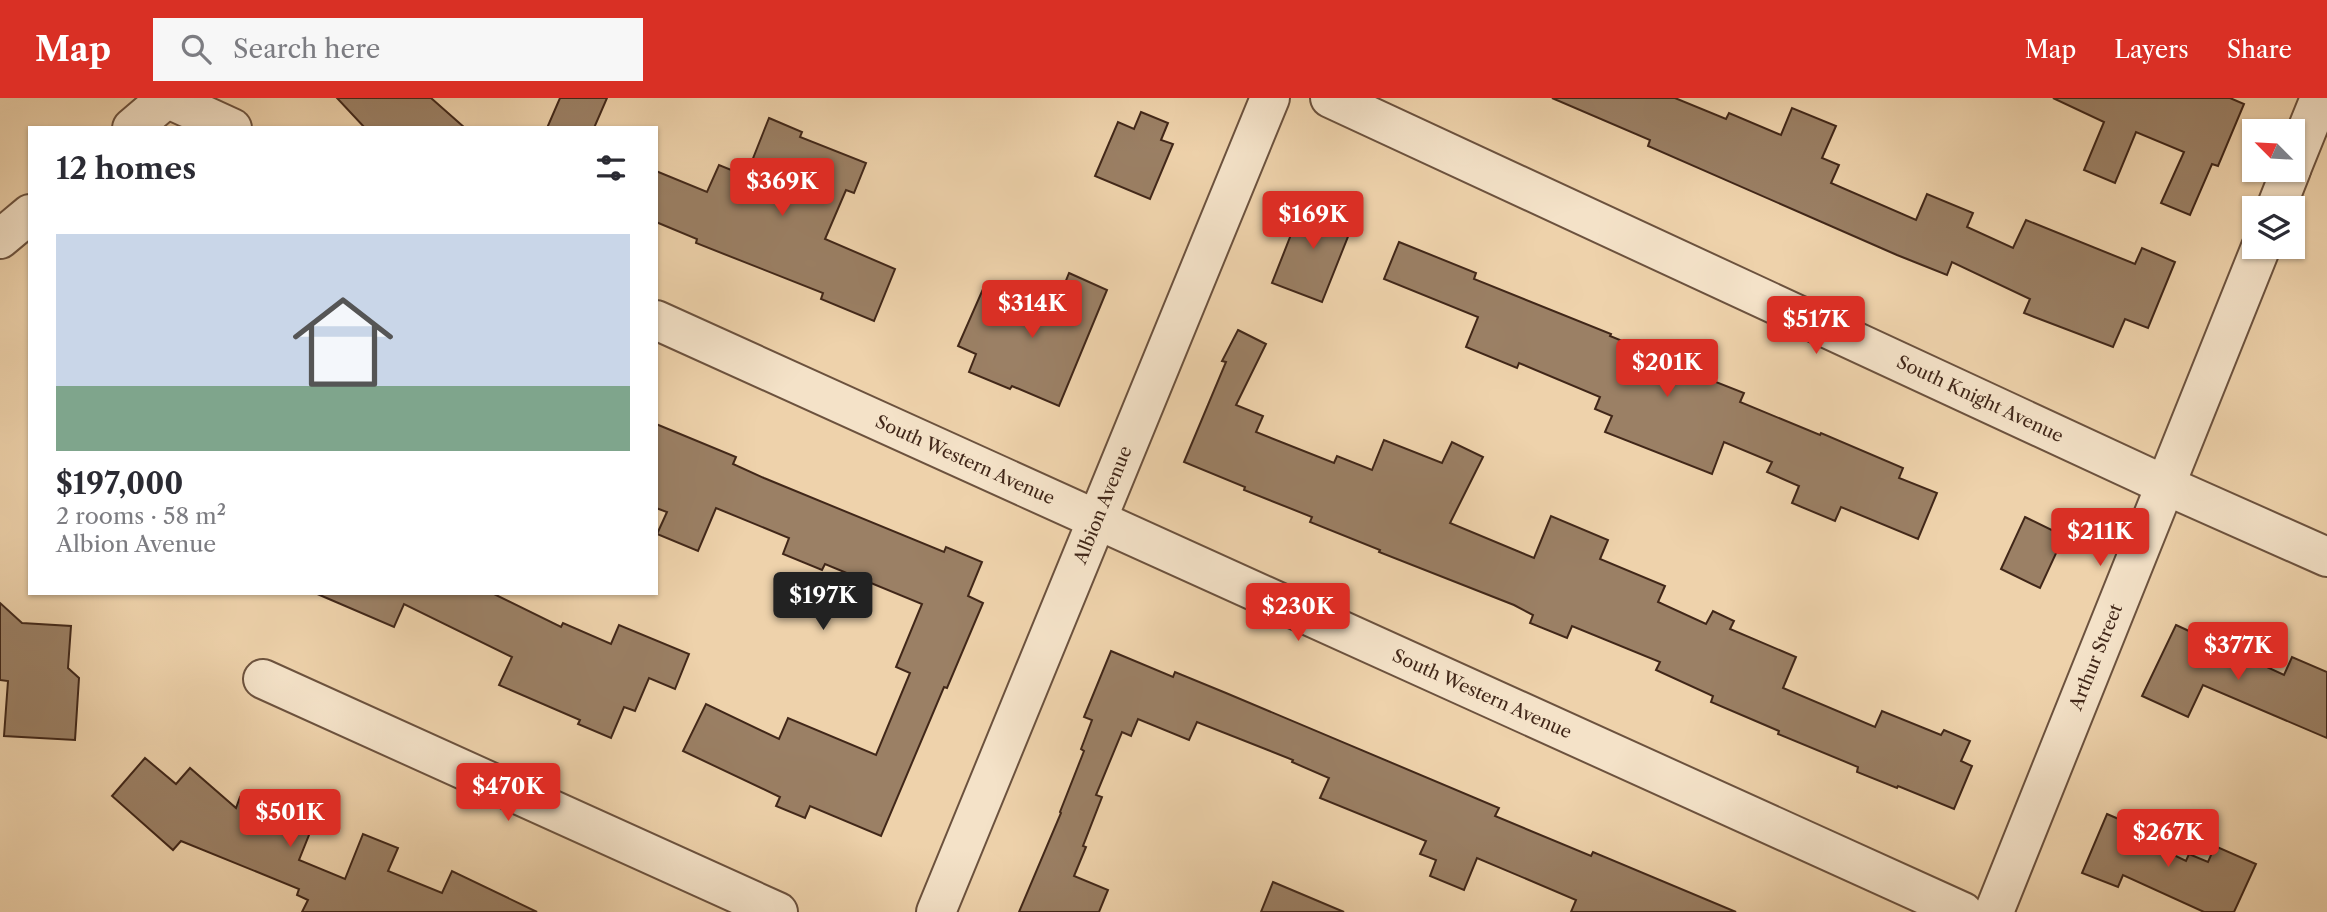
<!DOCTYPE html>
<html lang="en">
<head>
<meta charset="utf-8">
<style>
	body { margin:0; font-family:"Libre Caslon Text",serif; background:#f7f7f7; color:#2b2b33; height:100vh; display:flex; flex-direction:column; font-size:26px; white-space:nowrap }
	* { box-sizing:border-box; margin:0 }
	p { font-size:23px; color:#7c7c81 }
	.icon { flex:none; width:38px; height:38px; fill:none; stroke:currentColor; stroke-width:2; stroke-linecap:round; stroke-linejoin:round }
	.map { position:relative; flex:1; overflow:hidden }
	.details { position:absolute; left:28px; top:28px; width:630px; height:469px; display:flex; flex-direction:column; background:#fff; border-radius:0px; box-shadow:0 2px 5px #0004 }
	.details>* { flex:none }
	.needle { width:46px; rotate:294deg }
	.controls { position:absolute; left:2242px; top:21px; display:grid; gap:14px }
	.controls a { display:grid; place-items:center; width:63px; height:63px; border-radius:0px; background:#fff; box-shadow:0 2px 5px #0004; font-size:35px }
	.price { position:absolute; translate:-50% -60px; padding:0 16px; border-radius:7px; background:#d93025; color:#fff; font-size:23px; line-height:46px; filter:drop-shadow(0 2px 4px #0008) }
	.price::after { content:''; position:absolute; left:50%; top:42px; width:21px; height:16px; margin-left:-10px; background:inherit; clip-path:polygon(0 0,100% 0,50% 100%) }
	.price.on { background:#222; color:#fff }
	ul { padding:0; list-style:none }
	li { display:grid; align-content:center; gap:14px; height:371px; padding:0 28px }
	li span { display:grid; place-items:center; height:217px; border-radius:0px; color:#555 }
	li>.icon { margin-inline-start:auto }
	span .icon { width:126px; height:126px; fill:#fffc; stroke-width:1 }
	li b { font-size:30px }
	h2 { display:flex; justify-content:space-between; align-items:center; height:84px; padding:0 28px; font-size:30px }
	header { display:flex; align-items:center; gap:42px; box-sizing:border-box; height:98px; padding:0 35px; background:#d93025; color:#fff }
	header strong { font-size:33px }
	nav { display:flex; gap:38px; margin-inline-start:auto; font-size:24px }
	.search { width:490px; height:63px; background:#f7f7f7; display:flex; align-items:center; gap:18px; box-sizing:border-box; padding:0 24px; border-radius:0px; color:#7c7c81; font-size:26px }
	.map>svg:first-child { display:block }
	.building { fill:#9b8065; stroke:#412719; stroke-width:2 }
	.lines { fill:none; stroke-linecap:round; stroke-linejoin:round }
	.minor-casing { stroke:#6c523e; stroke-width:42 }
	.minor { stroke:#f4e2c8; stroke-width:38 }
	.labels { text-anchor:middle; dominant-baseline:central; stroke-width:6; stroke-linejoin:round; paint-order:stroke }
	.street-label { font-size:18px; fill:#412719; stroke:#f4e2c8 }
</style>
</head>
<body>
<header>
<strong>Map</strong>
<div class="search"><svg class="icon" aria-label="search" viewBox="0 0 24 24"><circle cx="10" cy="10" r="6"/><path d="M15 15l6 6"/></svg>Search here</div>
<nav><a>Map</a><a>Layers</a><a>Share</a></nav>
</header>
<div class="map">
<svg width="2327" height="814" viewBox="0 0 2327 814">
	<rect width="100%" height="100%" fill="#eed2ab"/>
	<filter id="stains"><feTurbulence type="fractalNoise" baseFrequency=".00286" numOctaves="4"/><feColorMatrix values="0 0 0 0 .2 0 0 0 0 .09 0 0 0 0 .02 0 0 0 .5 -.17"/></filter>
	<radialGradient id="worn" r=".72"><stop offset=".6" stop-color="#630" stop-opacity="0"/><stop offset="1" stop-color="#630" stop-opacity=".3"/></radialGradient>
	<g class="building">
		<polygon points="337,0 431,0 465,30 365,30"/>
		<polygon points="560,0 607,0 594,30 547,30"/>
		<polygon points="1552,0 1675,0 1726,21 1729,15 1781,37 1792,10 1836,28 1822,60 1839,67 1831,85 1916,122 1927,96 1973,115 1967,129 2013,150 2026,122 2135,166 2142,150 2175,164 2148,230 2125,221 2113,249 2024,215 2030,201 1952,164 1947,177 1897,157 1648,48 1650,42"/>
		<polygon points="2053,0 2230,0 2244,6 2218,68 2212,66 2190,117 2161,105 2184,54 2136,34 2115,85 2084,72 2104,24"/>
		<polygon points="1141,14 1168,25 1161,42 1173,46 1150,101 1095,78 1118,24 1134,31"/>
		<polygon points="769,20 802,34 800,39 866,65 854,95 846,92 825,141 895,171 874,223 821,201 823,195 696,145 697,141 656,124 656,73 707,94 719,67 746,78"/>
		<polygon points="1305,101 1355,121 1322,204 1272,185"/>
		<polygon points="1399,144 1476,175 1474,181 1611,236 1610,238 1676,265 1675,268 1744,295 1740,304 1820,337 1821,335 1903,370 1899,380 1937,395 1918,441 1841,409 1835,423 1792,405 1799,388 1767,374 1772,364 1724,344 1712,376 1605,334 1612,318 1595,311 1600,299 1519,265 1517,270 1466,249 1478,219 1384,181"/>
		<polygon points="1069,175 1107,192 1059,308 1012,288 1010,291 969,274 976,256 958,248 983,191 1051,220"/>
		<polygon points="1238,232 1266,246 1236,307 1263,318 1256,334 1334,365 1337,358 1372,372 1384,342 1442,365 1452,344 1483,359 1450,425 1534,460 1551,418 1608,442 1600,461 1665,488 1658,504 1706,526 1713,513 1734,523 1730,531 1796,559 1783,590 1875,629 1882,613 1941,637 1944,632 1970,643 1961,663 1972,668 1954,711 1898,688 1897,690 1857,674 1858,669 1778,636 1779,633 1711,604 1713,598 1656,572 1660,564 1572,528 1567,540 1530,525 1533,517 1514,507 1379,454 1380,452 1310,424 1312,419 1244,392 1245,389 1184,364 1226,264 1222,263"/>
		<polygon points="656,326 736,359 733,366 764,380 944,454 946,449 982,464 968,498 983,505 947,590 944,589 881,738 810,708 805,720 776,708 780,699 683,653 706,606 779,641 788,620 876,657 910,575 896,569 922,506 825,466 822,472 783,456 789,440 716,410 698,453 657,436 667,414 656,410"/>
		<polygon points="2025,419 2064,438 2040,490 2001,471"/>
		<polygon points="315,495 492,495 561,529 563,525 611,546 619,527 689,556 675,591 649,580 635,613 624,609 611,640 578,626 580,622 499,587 512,559 404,506 394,529"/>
		<polygon points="0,505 22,525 71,528 68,570 79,580 75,642 4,638 8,583 0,582"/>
		<polygon points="2176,527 2284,577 2292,559 2327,574 2327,640 2203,587 2188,619 2142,598"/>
		<polygon points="1111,553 1173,579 1175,574 1226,595 1499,710 1495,718 1591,758 1593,754 1736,814 1571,814 1576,802 1477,760 1464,792 1430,778 1436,762 1420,756 1426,743 1320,700 1329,680 1292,664 1293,662 1197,624 1189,642 1138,621 1131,638 1122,634 1096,697 1102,699 1083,748 1086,749 1074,778 1108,792 1099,814 1019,814 1061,715 1060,714 1084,653 1081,651 1092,622 1084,619"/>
		<polygon points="145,660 176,686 190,670 236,710 240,699 277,714 284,698 319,712 299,762 345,781 363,736 398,750 388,773 442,795 452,773 537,814 302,814 308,802 297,797 299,791 181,743 173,752 112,698"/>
		<polygon points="2107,716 2142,731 2138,740 2186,763 2189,756 2208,764 2215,748 2256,766 2234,814 2204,814 2123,777 2118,789 2082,775"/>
		<polygon points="1273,784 1344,814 1261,814"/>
	</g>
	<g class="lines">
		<g class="minor-casing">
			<g id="minor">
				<polyline points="166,0 232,30"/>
				<polyline points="1330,0 2165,387 2327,459"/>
				<polyline points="132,30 167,0"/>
				<polyline points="2292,69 2320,0"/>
				<polyline points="2276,110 2291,72"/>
				<polyline points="0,141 30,116"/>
				<polyline points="656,222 1963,814"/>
				<polyline points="263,581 778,814"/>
				<polyline points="936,814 1270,0"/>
				<polyline points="1994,814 2261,149"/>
			</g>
		</g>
		<use href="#minor" class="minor"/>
	</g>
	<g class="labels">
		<g class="street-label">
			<text transform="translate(1980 301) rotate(25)">South Knight Avenue</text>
			<text transform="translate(965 362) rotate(24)">South Western Avenue</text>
			<text transform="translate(1103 407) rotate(-68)">Albion Avenue</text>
			<text transform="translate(2096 559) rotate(-68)">Arthur Street</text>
			<text transform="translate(1482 596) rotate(24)">South Western Avenue</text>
		</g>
	</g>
	<rect width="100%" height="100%" filter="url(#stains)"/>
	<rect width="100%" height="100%" fill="url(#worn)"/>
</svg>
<div class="controls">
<a><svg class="needle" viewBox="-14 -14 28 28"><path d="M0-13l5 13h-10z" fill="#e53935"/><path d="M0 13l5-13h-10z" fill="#7c7c81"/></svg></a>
<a><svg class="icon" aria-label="layers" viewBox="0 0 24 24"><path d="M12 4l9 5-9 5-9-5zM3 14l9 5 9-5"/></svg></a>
</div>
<b class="price" style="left:782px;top:120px">$369K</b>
<b class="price" style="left:1313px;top:153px">$169K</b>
<b class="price" style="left:1032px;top:242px">$314K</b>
<b class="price" style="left:1816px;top:258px">$517K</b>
<b class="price" style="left:1667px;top:301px">$201K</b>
<b class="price" style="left:2100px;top:470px">$211K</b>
<b class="price on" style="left:823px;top:534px">$197K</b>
<b class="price" style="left:1298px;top:545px">$230K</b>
<b class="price" style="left:2238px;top:584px">$377K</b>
<b class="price" style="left:508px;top:725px">$470K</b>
<b class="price" style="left:290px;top:751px">$501K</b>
<b class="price" style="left:2168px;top:771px">$267K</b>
<section class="details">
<h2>12 homes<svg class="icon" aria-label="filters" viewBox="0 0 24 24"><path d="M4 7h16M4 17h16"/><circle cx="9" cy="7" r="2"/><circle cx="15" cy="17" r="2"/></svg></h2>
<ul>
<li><span style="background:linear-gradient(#c9d6e8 70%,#7fa58c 0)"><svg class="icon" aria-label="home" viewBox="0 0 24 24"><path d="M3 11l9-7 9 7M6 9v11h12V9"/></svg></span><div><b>$197,000</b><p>2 rooms · 58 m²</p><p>Albion Avenue</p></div></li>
</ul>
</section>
</div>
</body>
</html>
